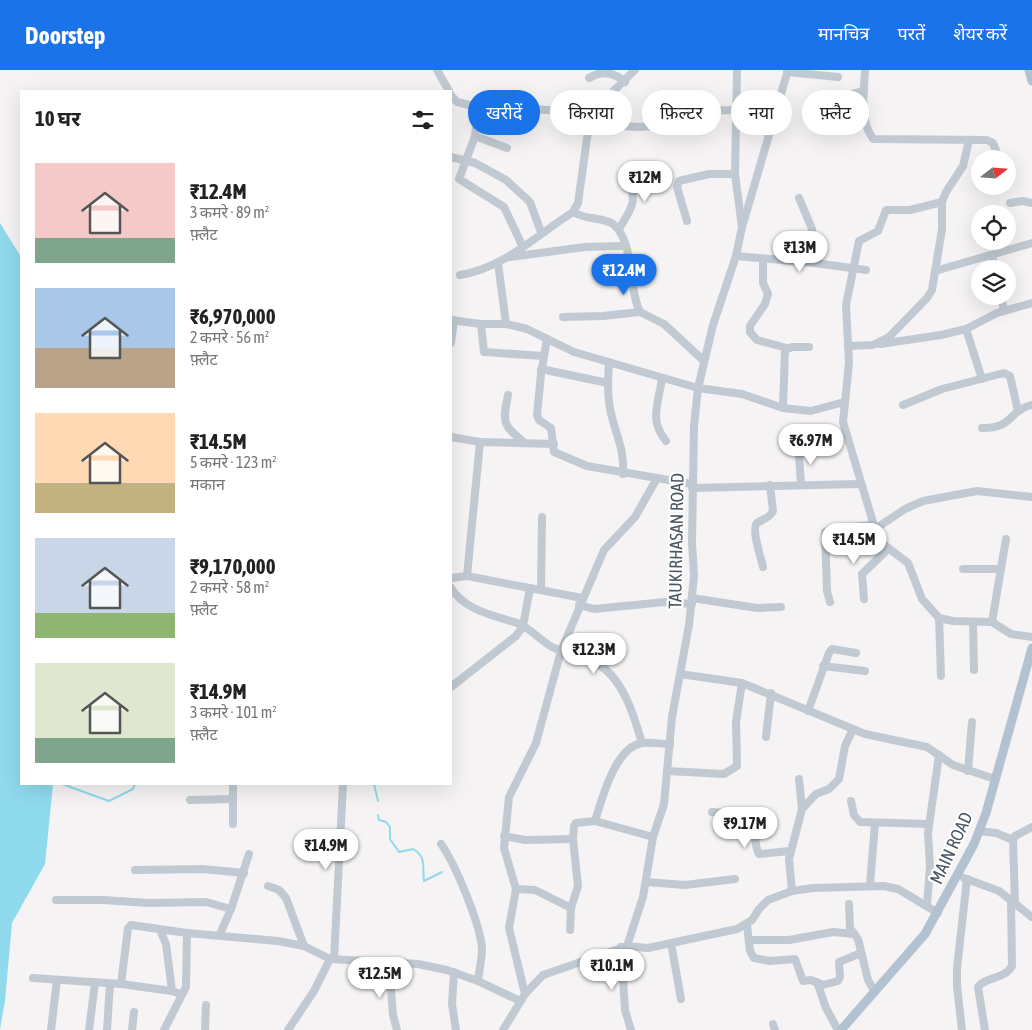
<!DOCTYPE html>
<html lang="hi">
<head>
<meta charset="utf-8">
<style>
	body { margin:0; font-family:"Asap Condensed","Noto Sans Devanagari",sans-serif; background:#f6f6f6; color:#222; height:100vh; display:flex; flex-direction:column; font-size:19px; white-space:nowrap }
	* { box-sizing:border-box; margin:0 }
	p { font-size:16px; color:#767676 }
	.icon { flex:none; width:28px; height:28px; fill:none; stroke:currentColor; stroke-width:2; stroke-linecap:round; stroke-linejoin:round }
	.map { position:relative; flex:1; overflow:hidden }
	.side { position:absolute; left:20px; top:20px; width:432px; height:695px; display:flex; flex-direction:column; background:#fff; border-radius:0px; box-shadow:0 5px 20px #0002 }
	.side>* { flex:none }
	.hud { position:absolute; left:468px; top:20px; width:475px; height:45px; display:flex; gap:10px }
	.needle { width:32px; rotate:73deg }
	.buttons { position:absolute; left:971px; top:80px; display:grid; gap:10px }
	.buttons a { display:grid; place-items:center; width:45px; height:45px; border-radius:50%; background:#fff; box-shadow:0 5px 20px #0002; font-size:25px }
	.price { position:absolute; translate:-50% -42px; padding:0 11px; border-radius:18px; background:#fff; color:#222; font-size:16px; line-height:32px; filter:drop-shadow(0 1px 2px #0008) }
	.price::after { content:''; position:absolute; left:50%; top:30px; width:15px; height:11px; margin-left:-8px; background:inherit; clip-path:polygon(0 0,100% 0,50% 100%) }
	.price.active { background:#1a73e8; color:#fff }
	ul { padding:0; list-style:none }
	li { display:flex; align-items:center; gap:15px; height:125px; padding:0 15px }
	li span { display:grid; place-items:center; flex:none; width:140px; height:100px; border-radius:0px; color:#555 }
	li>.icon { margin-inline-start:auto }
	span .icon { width:60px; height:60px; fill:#fffc; stroke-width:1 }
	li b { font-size:21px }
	h2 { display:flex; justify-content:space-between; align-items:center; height:60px; padding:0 15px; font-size:21px }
	.tag { padding:0 18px; border-radius:22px; background:#fff; box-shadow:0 5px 20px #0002; font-size:18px; line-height:45px }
	.tag.active { background:#1a73e8; color:#fff }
	header { display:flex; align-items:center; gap:30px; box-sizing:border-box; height:70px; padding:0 25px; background:#1a73e8; color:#fff }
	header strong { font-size:24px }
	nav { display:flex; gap:28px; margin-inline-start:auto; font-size:18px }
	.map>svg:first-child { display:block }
	.water { fill:#90daee }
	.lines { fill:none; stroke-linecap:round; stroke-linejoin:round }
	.stream { stroke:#90daee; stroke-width:2 }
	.minor { stroke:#c1cad2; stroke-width:8 }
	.major { stroke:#b3c2d1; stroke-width:9 }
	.labels { text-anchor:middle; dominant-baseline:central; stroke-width:4.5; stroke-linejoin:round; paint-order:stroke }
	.street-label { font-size:18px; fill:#4a5661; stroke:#fff }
</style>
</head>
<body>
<header>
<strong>Doorstep</strong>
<nav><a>मानचित्र</a><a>परतें</a><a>शेयर करें</a></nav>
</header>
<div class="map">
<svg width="1032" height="960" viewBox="0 0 1032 960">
	<rect width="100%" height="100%" fill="#f5f3f3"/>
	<polygon class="water" points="0,153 21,187 21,714 53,714 45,794 12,853 5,931 0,959"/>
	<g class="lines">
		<g class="stream">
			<polyline points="62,714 109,731 133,719 135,714"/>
			<polyline points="374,714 378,731"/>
			<path d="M378 745 379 750 386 752 390 757V769L399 782 413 779C427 787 422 797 424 811L442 802"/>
		</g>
		<g class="minor">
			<polyline points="437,0 449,21"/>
			<path d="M865 0C864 23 859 49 873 69L987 70 993 73 999 89"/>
			<polyline points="787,2 838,7"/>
			<path d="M589 8C602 0 614 2 625 12"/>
			<polyline points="451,25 457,32 469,35 547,40 594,40"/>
			<polyline points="479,34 475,66 459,109 504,137 523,177"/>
			<polyline points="832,46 832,33 836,28 864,21"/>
			<polyline points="589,54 638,57 671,55 699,41 735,40"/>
			<polyline points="475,66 507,78"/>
			<polyline points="451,87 475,93 506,110 530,132 541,162"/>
			<polyline points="799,128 812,159 815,193"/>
			<polyline points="942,132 910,140 886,140 878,161 859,171 846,235 849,293 843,352 875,459 883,474 908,493 922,529 939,548 953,551 992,552 1011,564 1032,567"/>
			<polyline points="1010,133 1023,131 1032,133"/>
			<path d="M573 142C585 150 604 147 613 154 635 172 628 219 640 242L664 254 704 291"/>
			<polyline points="687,151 677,117 679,111 709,104 735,104"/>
			<polyline points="743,154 788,0"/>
			<path d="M619 159C636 131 636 132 627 101"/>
			<polyline points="992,185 995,199"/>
			<polyline points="736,186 815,193 866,200"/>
			<polyline points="510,187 585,177 624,176"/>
			<polyline points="763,189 763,213 768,224 765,234 750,256 750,262 757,270 787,278"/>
			<polyline points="498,193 506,254"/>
			<polyline points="935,201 1032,173"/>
			<path d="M460 205C504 198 537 165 573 142L578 133 589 54 594 40 635 0"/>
			<polyline points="1001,226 1004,241"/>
			<polyline points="563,247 603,246 640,242"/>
			<polyline points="451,250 481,254 506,254 527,259 574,282 698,318 742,324 783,338 811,341 844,332"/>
			<polyline points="481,254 484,282 543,286"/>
			<polyline points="966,259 982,309"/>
			<polyline points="547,269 541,304 537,345 539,350 551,358 554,382 587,396 692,414"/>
			<polyline points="451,273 454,250"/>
			<polyline points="880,274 941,265 966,259 997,243 1032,233"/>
			<polyline points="848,276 873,275 889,267 927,228 932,220 942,159 942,132 946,122 963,96 969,70"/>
			<path d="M609 292C608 309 607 326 611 343 616 366 625 380 623 404"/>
			<polyline points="541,299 608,313"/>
			<path d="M662 309C658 335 649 350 666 371"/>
			<path d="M508 325C502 353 503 356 525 373"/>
			<polyline points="903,335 942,319 1004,303 1010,306 1018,341"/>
			<polyline points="783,338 785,280 792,277 809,277"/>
			<path d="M982 358C1015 358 1007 341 1032 335"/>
			<polyline points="451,367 480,372 554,374"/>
			<polyline points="801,415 798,370 806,367"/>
			<polyline points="692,418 860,414"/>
			<polyline points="875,459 905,439 923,431 977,421 1032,427"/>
			<path d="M763 497C761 488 751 459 757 453 763 449 770 448 773 441L770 415"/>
			<polyline points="963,499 1000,499"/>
			<polyline points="467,506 480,372"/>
			<polyline points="451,508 467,506 582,528"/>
			<path d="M451 518C464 540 495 546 517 553 531 558 539 570 552 577 566 584 584 586 598 594 624 610 634 646 642 673"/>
			<polyline points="541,520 542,447"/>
			<polyline points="692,528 757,538 781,537"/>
			<polyline points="864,529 862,504 888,479"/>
			<polyline points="830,532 827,521 825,462 832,459 874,455"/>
			<polyline points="579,535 594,539 665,532 692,534"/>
			<polyline points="939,548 941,606"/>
			<polyline points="973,552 974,600"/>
			<polyline points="992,552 1006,469"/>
			<polyline points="823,596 865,601"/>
			<polyline points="680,604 742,613 865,664 927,677 953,695 995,709"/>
			<polyline points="451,617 516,566 523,556 530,518"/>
			<polyline points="808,641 829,583 832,579 856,583"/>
			<polyline points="766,667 771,623"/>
			<polyline points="667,701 724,704 737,696 736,652 742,613"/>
			<polyline points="968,701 972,652"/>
			<polyline points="233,714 233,754"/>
			<polyline points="190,730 233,729"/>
			<polyline points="851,731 854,745 860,752 929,754"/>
			<polyline points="802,739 816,724 829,719 839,709 845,676 853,659"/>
			<path d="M712 742 751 745C758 757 752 772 759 784L790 781"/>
			<path d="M595 751C602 729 615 677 642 673 651 672 661 674 670 674"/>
			<polyline points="979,761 996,763 1013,770"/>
			<polyline points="504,766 525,770 573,769"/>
			<path d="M441 774C455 793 481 856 482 879 482 889 479 901 478 911"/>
			<polyline points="135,800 203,799 244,803"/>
			<polyline points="964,808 999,821 1032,847"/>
			<polyline points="646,812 685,815 735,809"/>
			<polyline points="870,815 875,753"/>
			<polyline points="268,816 279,820 286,828 304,876"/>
			<polyline points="516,819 535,820 571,838"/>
			<polyline points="792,821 789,789 802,739 799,709"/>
			<polyline points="56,830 103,830 149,833 206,832 231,839"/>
			<polyline points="1015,833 1013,770 1015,766 1032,757"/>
			<polyline points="849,834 850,858 858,869 868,910 875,922"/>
			<polyline points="927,835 930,796 928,763 939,685"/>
			<polyline points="747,855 750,881 754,888 770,891 795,889 803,911 811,910 823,915 838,911 840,907 839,892 861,883"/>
			<polyline points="160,860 166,874 172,921"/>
			<polyline points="570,860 571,838 578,816 573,769 574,756 576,753 595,751 653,767"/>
			<polyline points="220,864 231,839 249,784"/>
			<polyline points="749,870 789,870 833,862 854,864"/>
			<polyline points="671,873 681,929"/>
			<polyline points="627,876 648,878 737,859 752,850 759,839 768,830 792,821 813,818 884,816 898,819 938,843"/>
			<polyline points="621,877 625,940 631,960"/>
			<polyline points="334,889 343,714"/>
			<polyline points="389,893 393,945 397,960"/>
			<polyline points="454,902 452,934 456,960"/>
			<polyline points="33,908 121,914 172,921 181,924"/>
			<polyline points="817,912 826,938 838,960"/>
			<polyline points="121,914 128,858 131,855 187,863 278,871 304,876 330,889 418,894 447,900 478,911 520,931"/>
			<polyline points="525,924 509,858 516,819 504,778 509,727 536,673 561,581 604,480 635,447 656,410"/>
			<polyline points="773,954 775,960"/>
			<polyline points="51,960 57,910"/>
			<polyline points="89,960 95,913"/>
			<polyline points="107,960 110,914"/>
			<polyline points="132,960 134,942"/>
			<polyline points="164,960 186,917 187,863"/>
			<polyline points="205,960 206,935"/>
			<polyline points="288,960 314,921 330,889"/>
			<polyline points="503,960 525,924 543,905 627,876 643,827 653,767 664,734 672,647 689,555 694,506 692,472 694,356 698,318 713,255 736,186 742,157 735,104 737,0"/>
			<polyline points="962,960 957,916 957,898 967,809"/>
			<path d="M985 960 978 917C986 906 1004 910 1012 896L1011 829"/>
		</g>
		<g class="major">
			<polyline points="1029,0 1032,11"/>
			<polyline points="841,960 925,864 974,774 986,743 1032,578"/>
		</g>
	</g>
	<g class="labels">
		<g class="street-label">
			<text transform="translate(676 471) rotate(-89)">TAUKIRHASAN ROAD</text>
			<text transform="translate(951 778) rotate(-65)">MAIN ROAD</text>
		</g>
	</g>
</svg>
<div class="buttons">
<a><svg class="needle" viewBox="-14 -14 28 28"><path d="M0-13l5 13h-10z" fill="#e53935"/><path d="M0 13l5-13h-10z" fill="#767676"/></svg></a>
<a><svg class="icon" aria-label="locate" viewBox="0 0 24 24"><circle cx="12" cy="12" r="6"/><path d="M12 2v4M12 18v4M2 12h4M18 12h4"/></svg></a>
<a><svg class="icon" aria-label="layers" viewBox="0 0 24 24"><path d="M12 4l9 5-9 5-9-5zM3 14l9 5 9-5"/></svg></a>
</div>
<b class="price" style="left:645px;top:133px">₹12M</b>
<b class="price" style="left:800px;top:203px">₹13M</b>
<b class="price active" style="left:624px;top:226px">₹12.4M</b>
<b class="price" style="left:811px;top:396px">₹6.97M</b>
<b class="price" style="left:854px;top:495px">₹14.5M</b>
<b class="price" style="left:594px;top:605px">₹12.3M</b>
<b class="price" style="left:745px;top:779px">₹9.17M</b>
<b class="price" style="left:326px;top:801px">₹14.9M</b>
<b class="price" style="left:612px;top:921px">₹10.1M</b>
<b class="price" style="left:380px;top:929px">₹12.5M</b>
<div class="hud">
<a class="tag active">खरीदें</a>
<a class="tag">किराया</a>
<a class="tag">फ़िल्टर</a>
<a class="tag">नया</a>
<a class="tag">फ़्लैट</a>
</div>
<section class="side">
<h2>10 घर<svg class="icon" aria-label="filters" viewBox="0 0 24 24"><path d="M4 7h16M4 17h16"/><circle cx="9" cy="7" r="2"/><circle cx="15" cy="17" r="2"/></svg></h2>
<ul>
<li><span style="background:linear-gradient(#f6c9c9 75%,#7fa58c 0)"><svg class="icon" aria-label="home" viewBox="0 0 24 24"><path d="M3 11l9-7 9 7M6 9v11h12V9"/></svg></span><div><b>₹12.4M</b><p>3 कमरे · 89 m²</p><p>फ़्लैट</p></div></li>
<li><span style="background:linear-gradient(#a9c7e8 60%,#b9a48a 0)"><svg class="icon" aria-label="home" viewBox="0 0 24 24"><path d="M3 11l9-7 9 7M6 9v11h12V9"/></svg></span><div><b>₹6,970,000</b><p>2 कमरे · 56 m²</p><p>फ़्लैट</p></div></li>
<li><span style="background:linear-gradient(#ffd9b3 70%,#c2b280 0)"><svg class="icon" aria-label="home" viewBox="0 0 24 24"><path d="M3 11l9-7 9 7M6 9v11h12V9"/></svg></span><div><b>₹14.5M</b><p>5 कमरे · 123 m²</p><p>मकान</p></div></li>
<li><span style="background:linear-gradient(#c9d6e8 75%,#8fb573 0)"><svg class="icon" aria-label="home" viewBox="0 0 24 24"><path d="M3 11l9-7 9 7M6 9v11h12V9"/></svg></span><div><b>₹9,170,000</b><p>2 कमरे · 58 m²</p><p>फ़्लैट</p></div></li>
<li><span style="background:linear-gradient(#dfe7d0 75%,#7fa58c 0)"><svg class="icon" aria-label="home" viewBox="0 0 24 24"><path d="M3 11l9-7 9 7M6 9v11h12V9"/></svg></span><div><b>₹14.9M</b><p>3 कमरे · 101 m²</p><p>फ़्लैट</p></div></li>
</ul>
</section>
</div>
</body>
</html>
